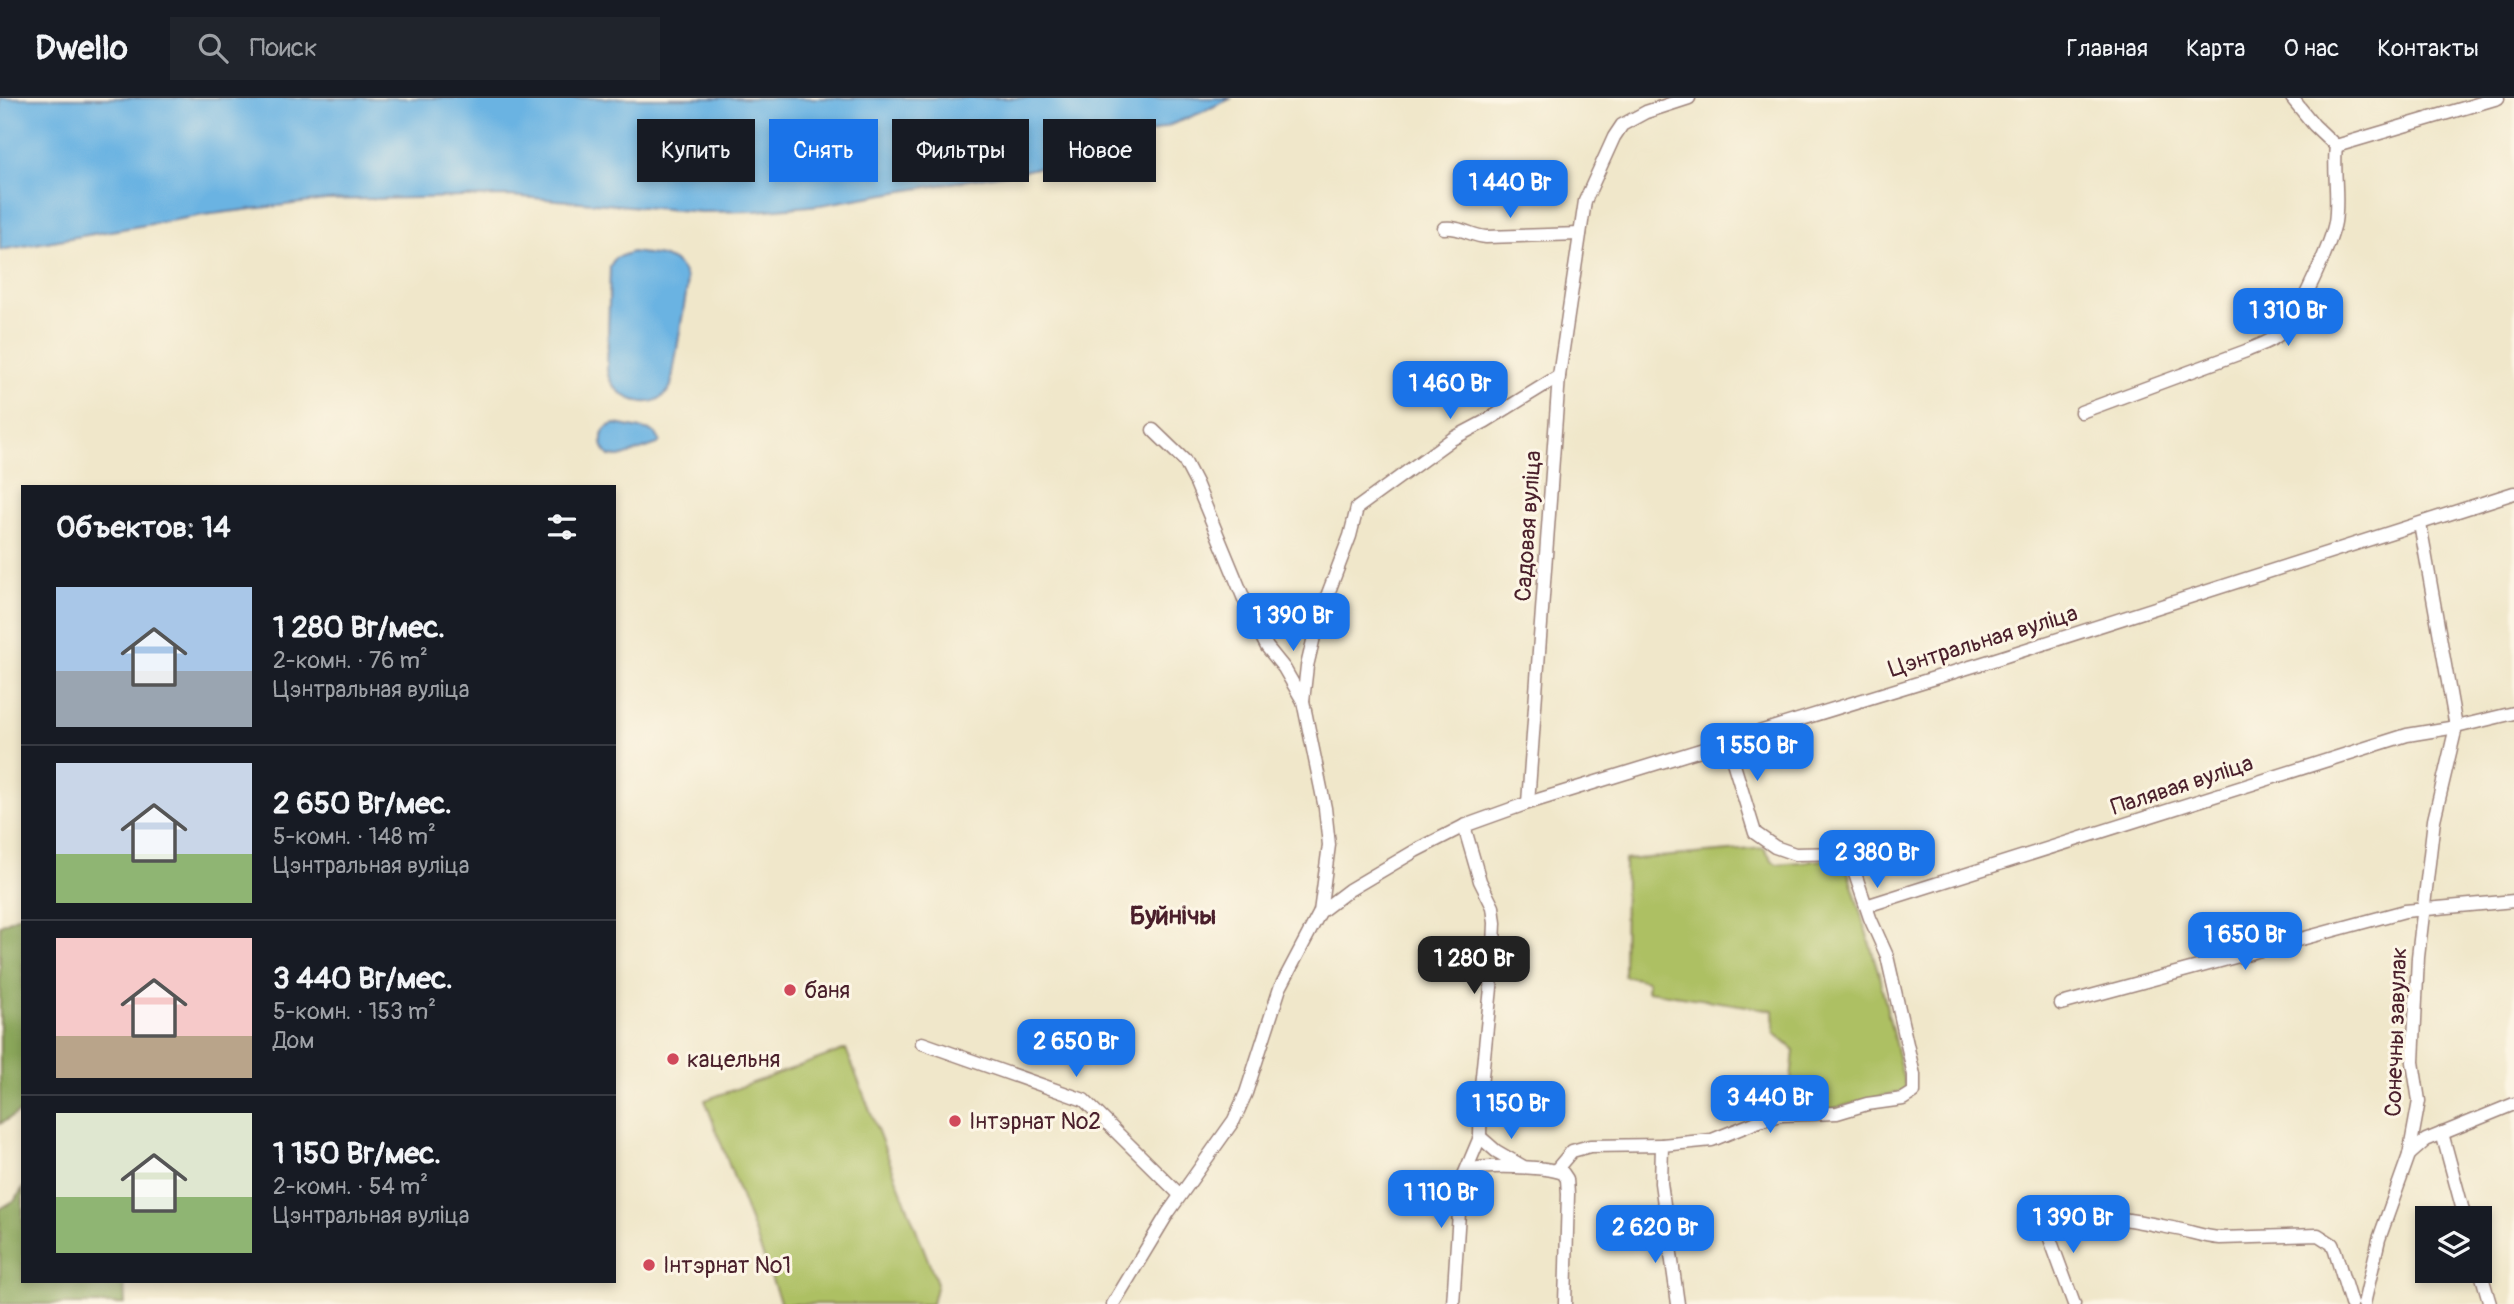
<!DOCTYPE html>
<html lang="ru">
<head>
<meta charset="utf-8">
<style>
	body { margin:0; font-family:Pangolin,sans-serif; background:#20242c; color:#f1f3f6; height:100vh; display:flex; flex-direction:column; font-size:26px; white-space:nowrap }
	* { box-sizing:border-box; margin:0 }
	p { font-size:23px; color:#9ea1a6 }
	.icon { flex:none; width:38px; height:38px; fill:none; stroke:currentColor; stroke-width:2; stroke-linecap:round; stroke-linejoin:round }
	.map { position:relative; flex:1; overflow:hidden }
	.side { position:absolute; left:21px; top:387px; width:595px; height:798px; display:flex; flex-direction:column; background:#171b24; border-radius:0px; box-shadow:0 4px 10px #0003 }
	.side>* { flex:none }
	.top-card { position:absolute; left:637px; top:21px; width:665px; height:63px; display:flex; gap:14px }
	.controls { position:absolute; left:2415px; top:1108px; display:grid; gap:14px }
	.controls a { display:grid; place-items:center; width:77px; height:77px; border-radius:0px; background:#171b24; box-shadow:0 4px 10px #0003; font-size:35px }
	.price { position:absolute; translate:-50% -60px; padding:0 16px; border-radius:14px; background:#1a73e8; color:#fff; font-size:23px; line-height:46px; filter:drop-shadow(0 2px 4px #0008) }
	.price::after { content:''; position:absolute; left:50%; top:42px; width:21px; height:16px; margin-left:-10px; background:inherit; clip-path:polygon(0 0,100% 0,50% 100%) }
	.price.active { background:#222; color:#fff }
	ul { padding:0; list-style:none }
	li { display:flex; align-items:center; gap:21px; height:175px; padding:0 35px }
	li+li { border-top:2px solid #363941 }
	li span { display:grid; place-items:center; flex:none; width:196px; height:140px; border-radius:0px; color:#555 }
	li>.icon { margin-inline-start:auto }
	span .icon { width:84px; height:84px; fill:#fffc; stroke-width:1 }
	li b { font-size:30px }
	h2 { display:flex; justify-content:space-between; align-items:center; height:84px; padding:0 35px; font-size:30px }
	.tag { padding:0 24px; border-radius:0px; background:#171b24; box-shadow:0 4px 10px #0003; font-size:24px; line-height:63px }
	.tag.active { background:#1a73e8; color:#fff }
	header { display:flex; align-items:center; gap:42px; box-sizing:border-box; height:98px; padding:0 35px; background:#171b24; border-bottom:2px solid #363941 }
	header strong { font-size:33px }
	nav { display:flex; gap:38px; margin-inline-start:auto; font-size:24px }
	.search { width:490px; height:63px; background:#20242c; display:flex; align-items:center; gap:18px; box-sizing:border-box; padding:0 24px; border-radius:0px; color:#9ea1a6; font-size:26px }
	.map>svg:first-child { display:block }
	.green { fill:#adc064; stroke:#7c7048; stroke-width:2 }
	.forest { fill:#8aa65a; stroke:#6a6242; stroke-width:2 }
	.water { fill:#6bb3e2; stroke:#5a6986; stroke-width:2 }
	.lines { fill:none; stroke-linecap:round; stroke-linejoin:round }
	.minor-casing { stroke:#9d837a; stroke-width:15 }
	.minor { stroke:#fff; stroke-width:12 }
	.poi-dot { fill:#d1495b; stroke:#fcf5e5; stroke-width:2.5 }
	.labels { text-anchor:middle; dominant-baseline:central; stroke-width:6; stroke-linejoin:round; paint-order:stroke }
	.street-label { font-size:23px; fill:#4a1f2b; stroke:#fcf5e5 }
	.poi-label { font-size:23px; fill:#4a1f2b; stroke:#fcf5e5; text-anchor:start }
	.quarter-label { font-size:26px; font-weight:bold; fill:#4a1f2b; stroke:#fcf5e5 }
</style>
</head>
<body>
<header>
<strong>Dwello</strong>
<div class="search"><svg class="icon" aria-label="search" viewBox="0 0 24 24"><circle cx="10" cy="10" r="6"/><path d="M15 15l6 6"/></svg>Поиск</div>
<nav><a>Главная</a><a>Карта</a><a>О нас</a><a>Контакты</a></nav>
</header>
<div class="map">
<svg width="2514" height="1206" viewBox="0 0 2514 1206">
	<rect width="100%" height="100%" fill="#fcf5e5"/>
	<filter id="ink" filterUnits="userSpaceOnUse"><feTurbulence type="fractalNoise" baseFrequency=".0143" numOctaves="2"/><feDisplacementMap in="SourceGraphic" scale="14" xChannelSelector="R" yChannelSelector="G"/><feConvolveMatrix kernelMatrix="1 2 1 2 8 2 1 2 1" color-interpolation-filters="sRGB"/></filter>
	<filter id="wash" filterUnits="userSpaceOnUse"><feTurbulence type="fractalNoise" baseFrequency=".00686" numOctaves="4" result="noise"/><feDisplacementMap in="SourceGraphic" scale="28" xChannelSelector="R" yChannelSelector="G"/><feGaussianBlur stdDeviation="1.57" result="paint"/><feColorMatrix in="noise" values="0 0 0 0 0 0 0 0 0 0 0 0 0 0 0 0 0 1.4 0 .05"/><feComposite in="paint" operator="in"/></filter>
	<g filter="url(#wash)">
		<rect width="100%" height="100%" fill="#f0e7ca"/>
		<g class="green">
			<polygon points="1764,750 1772,763 1777,766 1844,760 1878,873 1906,992 1828,1012 1788,1013 1794,952 1774,935 1773,912 1647,893 1648,883 1624,878 1625,762"/>
			<polygon points="846,951 937,1185 932,1206 781,1206 705,1002"/>
		</g>
		<g class="forest">
			<polygon points="20,817 23,818 23,1012 0,1026 0,827"/>
			<polygon points="23,1090 23,1183 124,1183 125,1206 0,1206 0,1111 15,1102"/>
		</g>
		<g class="water">
			<polygon points="0,0 1232,0 1200,15 1105,53 1028,72 820,107 756,113 701,114 509,98 326,102 204,117 0,152"/>
			<path d="M632 154 662 158 674 163 682 171 686 180 687 190 671 288C656 319 611 301 607 272L610 168 615 160Z"/>
			<path d="M616 326 651 333 656 336 660 343 658 346 620 359 609 358C598 347 599 328 616 326Z"/>
		</g>
	</g>
	<g filter="url(#ink)">
		<g class="lines">
			<g class="minor-casing">
				<g id="minor">
					<polyline points="2292,0 2314,27 2336,48"/>
					<polyline points="2336,48 2498,0"/>
					<path d="M1444 130C1459 128 1472 138 1486 139L1580 136"/>
					<path d="M2081 314 2246 253C2259 247 2274 243 2284 232 2299 217 2331 146 2335 124 2339 99 2333 73 2336 48"/>
					<polyline points="1153,332 1184,362 1196,385 1251,518 1267,549 1284,570 1303,603 1325,710 1329,747 1320,814"/>
					<polyline points="1303,603 1307,568 1318,522 1350,438 1357,410 1452,341 1486,323 1559,278"/>
					<polyline points="1528,705 1559,278 1585,103 1614,39 1622,27 1646,14 1689,0"/>
					<polyline points="1866,808 2407,637 2456,629 2514,615"/>
					<polyline points="2061,906 2405,813 2514,803"/>
					<polyline points="922,945 1084,1002 1180,1097"/>
					<polyline points="2442,1035 2465,1120"/>
					<polyline points="1480,1039 1496,1053 1522,1068"/>
					<polyline points="2409,1057 2426,1042 2514,1006"/>
					<path d="M1467 1072C1486 1067 1544 1068 1563 1075L1567 1081 1568 1096 1565 1206"/>
					<polyline points="1556,1072 1572,1053 1590,1048 1662,1047"/>
					<polyline points="2480,1172 2490,1206"/>
					<polyline points="1113,1206 1168,1115 1234,1022 1246,995 1280,890 1320,814 1349,792 1415,753 1464,728 1528,705 1993,562 2514,395"/>
					<polyline points="1453,1206 1461,1084 1480,1039 1481,988 1493,870 1495,825 1493,809 1480,783 1464,728"/>
					<polyline points="1678,1206 1661,1085 1662,1047 1712,1042 1759,1023 1781,1017 1837,1015 1867,1006 1903,1001 1914,994 1914,977 1887,858 1870,820 1848,755 1795,756 1775,749 1755,735 1727,644"/>
					<path d="M2074 1206 2042 1119C2088 1112 2132 1122 2177 1131 2192 1134 2205 1139 2220 1140L2318 1137 2332 1146 2335 1153 2351 1206"/>
					<polyline points="2364,1206 2379,1141 2409,1057 2419,1003 2413,964 2418,859 2434,722 2456,629 2420,426"/>
				</g>
			</g>
			<use href="#minor" class="minor"/>
		</g>
	</g>
	<g class="poi-dot">
		<circle cx="790" cy="892" r="7"/>
		<circle cx="673" cy="961" r="7"/>
		<circle cx="955" cy="1023" r="7"/>
		<circle cx="649" cy="1167" r="7"/>
	</g>
	<g class="labels">
		<g class="street-label">
			<text transform="translate(1528 428) rotate(-86)">Садовая вуліца</text>
			<text transform="translate(1983 543) rotate(-17)">Цэнтральная вуліца</text>
			<text transform="translate(2182 687) rotate(-18)">Палявая вуліца</text>
			<text transform="translate(2396 934) rotate(-88)">Сонечны завулак</text>
		</g>
		<g class="poi-label">
			<text x="804" y="892">баня</text>
			<text x="687" y="961">кацельня</text>
			<text x="969" y="1023">Інтэрнат №2</text>
			<text x="663" y="1167">Інтэрнат №1</text>
		</g>
		<g class="quarter-label">
			<text x="1173" y="818">Буйнічы</text>
		</g>
	</g>
</svg>
<div class="controls">
<a><svg class="icon" aria-label="layers" viewBox="0 0 24 24"><path d="M12 4l9 5-9 5-9-5zM3 14l9 5 9-5"/></svg></a>
</div>
<b class="price" style="left:1510px;top:122px">1 440 Br</b>
<b class="price" style="left:2288px;top:250px">1 310 Br</b>
<b class="price" style="left:1450px;top:323px">1 460 Br</b>
<b class="price" style="left:1293px;top:555px">1 390 Br</b>
<b class="price" style="left:1757px;top:685px">1 550 Br</b>
<b class="price" style="left:1877px;top:792px">2 380 Br</b>
<b class="price" style="left:2245px;top:874px">1 650 Br</b>
<b class="price active" style="left:1474px;top:898px">1 280 Br</b>
<b class="price" style="left:1076px;top:981px">2 650 Br</b>
<b class="price" style="left:1770px;top:1037px">3 440 Br</b>
<b class="price" style="left:1511px;top:1043px">1 150 Br</b>
<b class="price" style="left:1441px;top:1132px">1 110 Br</b>
<b class="price" style="left:2073px;top:1157px">1 390 Br</b>
<b class="price" style="left:1655px;top:1167px">2 620 Br</b>
<div class="top-card">
<a class="tag">Купить</a>
<a class="tag active">Снять</a>
<a class="tag">Фильтры</a>
<a class="tag">Новое</a>
</div>
<section class="side">
<h2>Объектов: 14<svg class="icon" aria-label="filters" viewBox="0 0 24 24"><path d="M4 7h16M4 17h16"/><circle cx="9" cy="7" r="2"/><circle cx="15" cy="17" r="2"/></svg></h2>
<ul>
<li><span style="background:linear-gradient(#a9c7e8 60%,#9aa5b1 0)"><svg class="icon" aria-label="home" viewBox="0 0 24 24"><path d="M3 11l9-7 9 7M6 9v11h12V9"/></svg></span><div><b>1 280 Br/мес.</b><p>2-комн. · 76 m²</p><p>Цэнтральная вуліца</p></div></li>
<li><span style="background:linear-gradient(#c9d6e8 65%,#8fb573 0)"><svg class="icon" aria-label="home" viewBox="0 0 24 24"><path d="M3 11l9-7 9 7M6 9v11h12V9"/></svg></span><div><b>2 650 Br/мес.</b><p>5-комн. · 148 m²</p><p>Цэнтральная вуліца</p></div></li>
<li><span style="background:linear-gradient(#f6c9c9 70%,#b9a48a 0)"><svg class="icon" aria-label="home" viewBox="0 0 24 24"><path d="M3 11l9-7 9 7M6 9v11h12V9"/></svg></span><div><b>3 440 Br/мес.</b><p>5-комн. · 153 m²</p><p>Дом</p></div></li>
<li><span style="background:linear-gradient(#dfe7d0 60%,#8fb573 0)"><svg class="icon" aria-label="home" viewBox="0 0 24 24"><path d="M3 11l9-7 9 7M6 9v11h12V9"/></svg></span><div><b>1 150 Br/мес.</b><p>2-комн. · 54 m²</p><p>Цэнтральная вуліца</p></div></li>
</ul>
</section>
</div>
</body>
</html>
